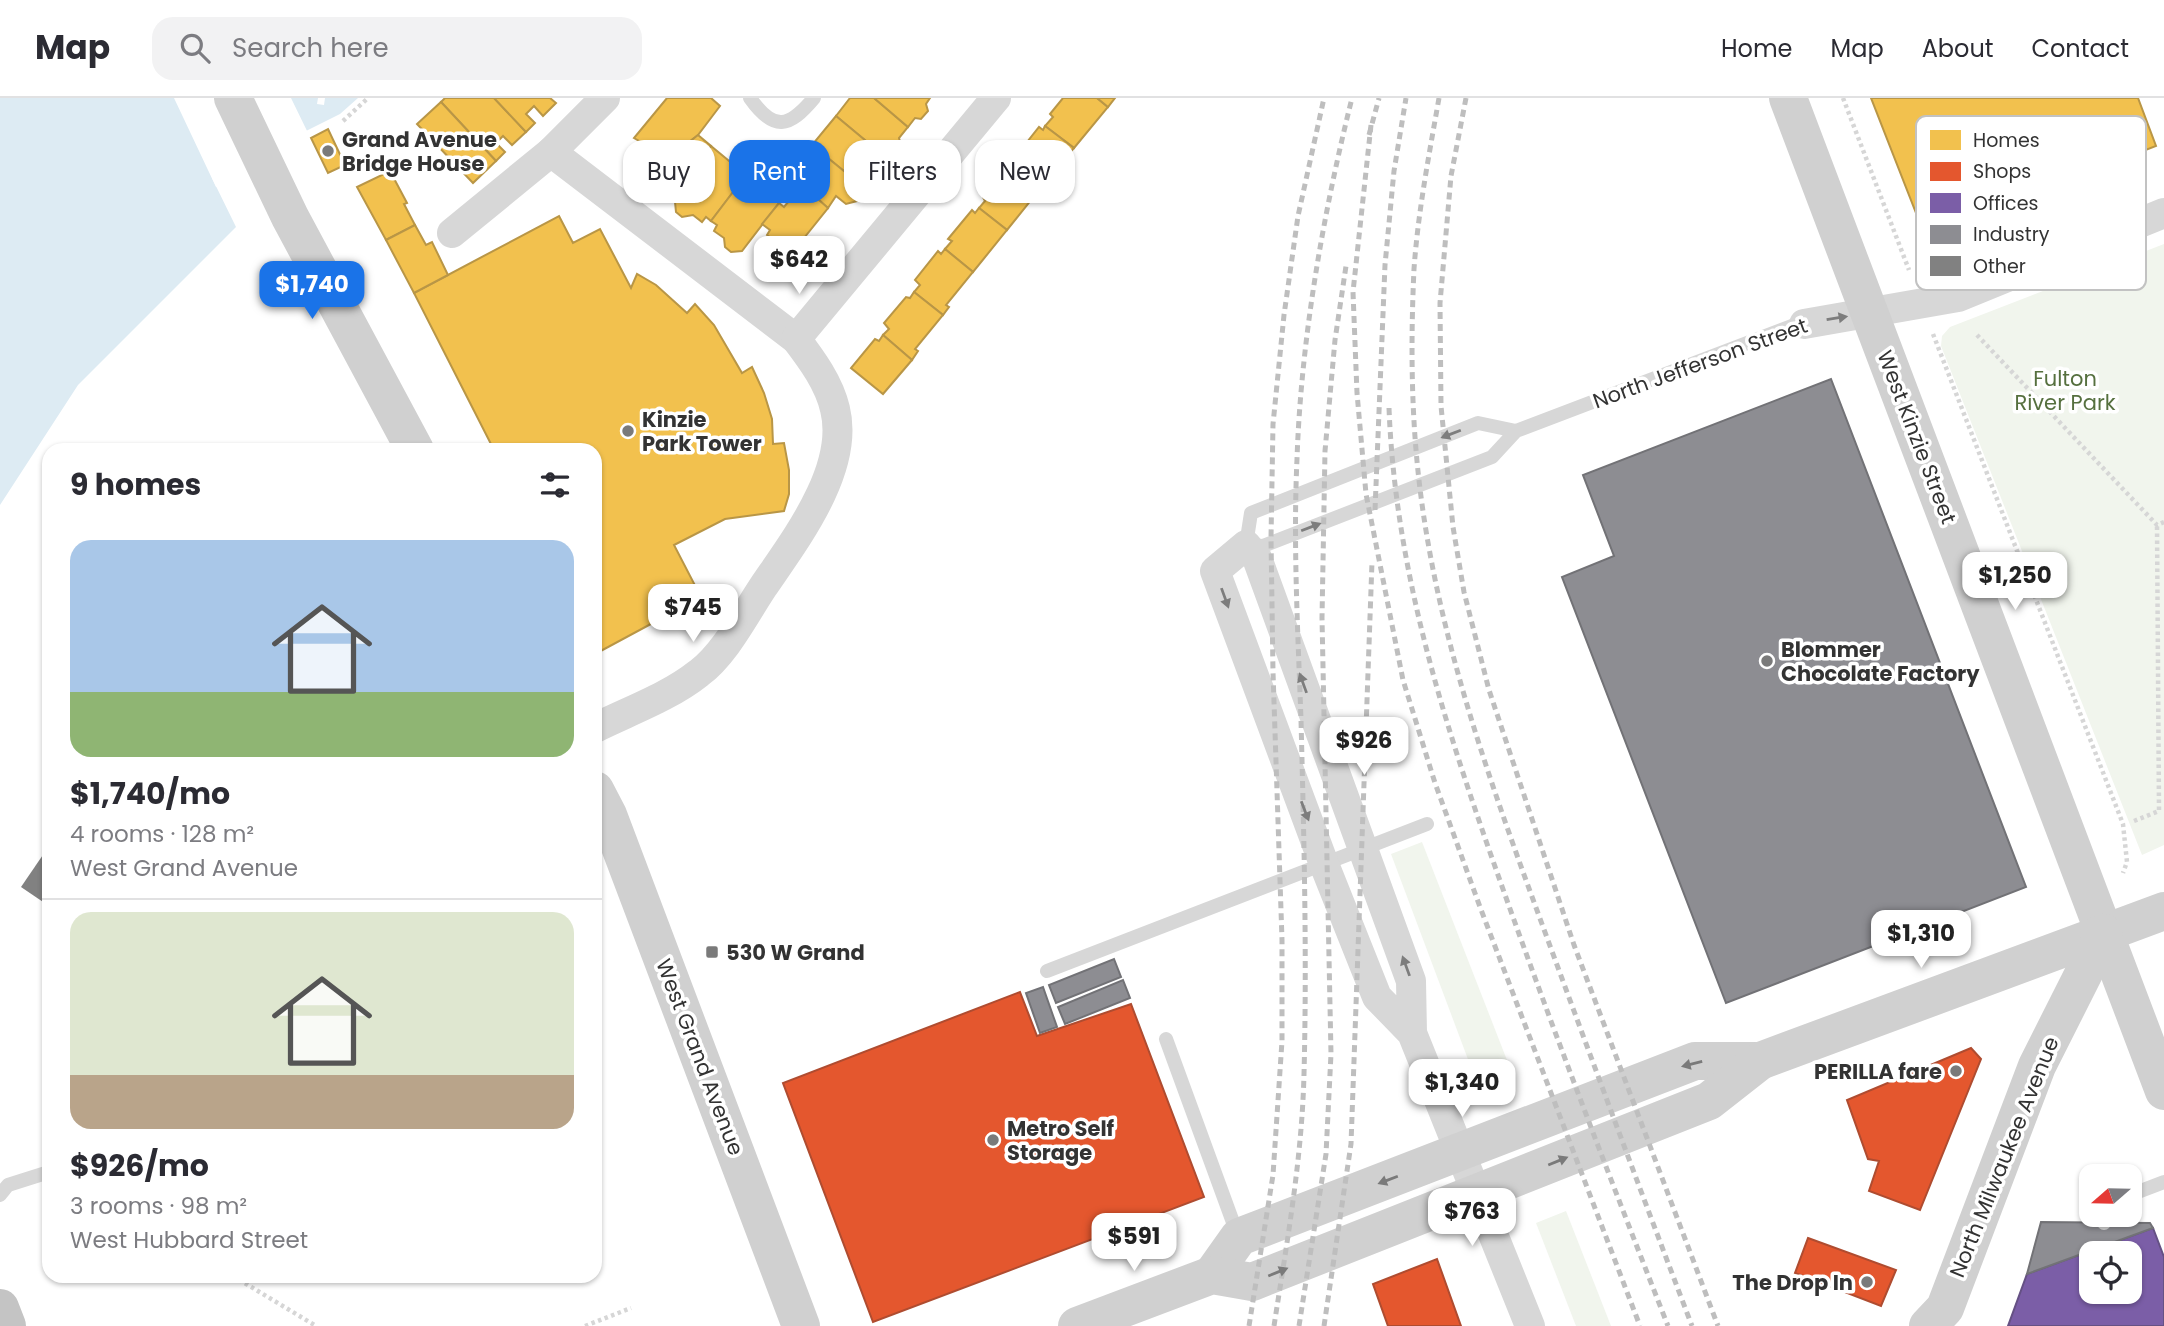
<!DOCTYPE html>
<html lang="en">
<head>
<meta charset="utf-8">
<style>
	body { margin:0; font-family:Poppins,sans-serif; background:#f2f2f3; color:#2b2b33; height:100vh; display:flex; flex-direction:column; font-size:26px; white-space:nowrap }
	* { box-sizing:border-box; margin:0 }
	p { font-size:23px; color:#7c7c81 }
	.icon { flex:none; width:38px; height:38px; fill:none; stroke:currentColor; stroke-width:2; stroke-linecap:round; stroke-linejoin:round }
	.map { position:relative; flex:1; overflow:hidden }
	.details { position:absolute; left:42px; top:345px; width:560px; height:840px; display:flex; flex-direction:column; background:#fff; border-radius:21px; box-shadow:0 2px 5px #0004 }
	.details>* { flex:none }
	.guide { position:absolute; left:623px; top:42px; width:665px; height:63px; display:flex; gap:14px }
	.needle { width:46px; rotate:250deg }
	.fabs { position:absolute; left:2079px; top:1066px; display:grid; gap:14px }
	.fabs a { display:grid; place-items:center; width:63px; height:63px; border-radius:14px; background:#fff; box-shadow:0 2px 5px #0004; font-size:35px }
	.price { position:absolute; translate:-50% -60px; padding:0 16px; border-radius:14px; background:#fff; color:#222; font-size:23px; line-height:46px; filter:drop-shadow(0 2px 4px #0008) }
	.price::after { content:''; position:absolute; left:50%; top:42px; width:21px; height:16px; margin-left:-10px; background:inherit; clip-path:polygon(0 0,100% 0,50% 100%) }
	.price.current { background:#1a73e8; color:#fff }
	ul { padding:0; list-style:none }
	li { display:grid; align-content:center; gap:14px; height:371px; padding:0 28px }
	li+li { border-top:2px solid #e1e1e2 }
	li span { display:grid; place-items:center; height:217px; border-radius:21px; color:#555 }
	li>.icon { margin-inline-start:auto }
	span .icon { width:126px; height:126px; fill:#fffc; stroke-width:1 }
	li b { font-size:30px }
	h2 { display:flex; justify-content:space-between; align-items:center; height:84px; padding:0 28px; font-size:30px }
	.chip { padding:0 24px; border-radius:21px; background:#fff; box-shadow:0 2px 5px #0004; font-size:24px; line-height:63px }
	.chip.current { background:#1a73e8; color:#fff }
	header { display:flex; align-items:center; gap:42px; box-sizing:border-box; height:98px; padding:0 35px; background:#fff; border-bottom:2px solid #e1e1e2 }
	header strong { font-size:33px }
	nav { display:flex; gap:38px; margin-inline-start:auto; font-size:24px }
	.search { width:490px; height:63px; background:#f2f2f3; display:flex; align-items:center; gap:18px; box-sizing:border-box; padding:0 24px; border-radius:21px; color:#7c7c81; font-size:26px }
	.map>svg:first-child { display:block }
	.green { fill:#f1f5ed }
	.water { fill:#ddebf3 }
	.pier { fill:#fff }
	.homes { fill:#f2c14e; stroke:#b99646; stroke-width:2 }
	.shops { fill:#e4572e; stroke:#af4c30; stroke-width:2 }
	.offices { fill:#7b5ea7; stroke:#655184; stroke-width:2; fill-rule:evenodd }
	.industry { fill:#8d8d92; stroke:#727276; stroke-width:2 }
	.building { fill:#818181 }
	.lines { fill:none; stroke-linecap:round; stroke-linejoin:round }
	.path { stroke:#d6d6d6; stroke-width:4.5; stroke-dasharray:3.5 3.5; stroke-linecap:butt }
	.lane { stroke:#d7d7d7; stroke-width:14 }
	.street { stroke:#d7d7d7; stroke-width:30 }
	.secondary { stroke:#d0d0d0; stroke-width:38 }
	.highway { stroke:#c4c4c4; stroke-width:38 }
	.rail { stroke:#bebebe; stroke-width:5; stroke-dasharray:7 5; stroke-linecap:butt }
	.oneway { fill:#7d7d7d }
	.oneway2 { fill:#7a7a7a }
	.poi-dot { fill:#7a7a7a; stroke:#fff; stroke-width:2.5 }
	.labels { text-anchor:middle; dominant-baseline:central; stroke-width:7; stroke-linejoin:round; paint-order:stroke }
	.poi-label { font-size:21px; font-weight:bold; fill:#333; stroke:#fff; text-anchor:start }
	.street-label { font-size:21px; fill:#333; stroke:#fff }
	.park-label { font-size:21px; fill:#56703f; stroke:#fff }
	.key { fill:#fff; stroke:#c2c2c2; stroke-width:2 }
	.key-label { font-size:19px; fill:#333 }
</style>
</head>
<body>
<header>
<strong>Map</strong>
<div class="search"><svg class="icon" aria-label="search" viewBox="0 0 24 24"><circle cx="10" cy="10" r="6"/><path d="M15 15l6 6"/></svg>Search here</div>
<nav><a>Home</a><a>Map</a><a>About</a><a>Contact</a></nav>
</header>
<div class="map">
<svg width="2164" height="1228" viewBox="0 0 2164 1228">
	<rect width="100%" height="100%" fill="#fff"/>
	<g class="green">
		<polygon points="2164,146 2164,747 2142,757 1941,248 1942,238 1950,229"/>
		<polygon points="1422,744 1512,975 1478,988 1391,756"/>
		<polygon points="1566,1113 1611,1228 1576,1228 1536,1125"/>
	</g>
	<polygon class="water" points="0,0 318,0 317,6 324,7 325,0 358,0 340,16 212,80 236,129 78,287 0,407"/>
	<polygon class="pier" points="174,0 291,0 309,37 216,82 219,88 216,89"/>
	<g class="homes">
		<polygon points="445,0 494,0 526,34 512,47 503,38 496,45 505,54 496,63 441,4"/>
		<polygon points="494,0 550,0 556,5 543,18 534,8 526,16 535,25 526,34"/>
		<polygon points="667,0 711,0 720,8 698,37 669,60 634,40"/>
		<polygon points="850,0 874,0 908,29 899,40 901,47 896,54 888,54 884,58 836,18"/>
		<polygon points="874,0 930,0 926,6 928,13 921,21 915,20 908,29"/>
		<polygon points="1063,0 1097,0 1108,9 1074,50 1045,28 1053,19 1050,16"/>
		<polygon points="1097,0 1115,0 1108,9"/>
		<polygon points="1871,0 2138,0 2156,48 1925,138"/>
		<polygon points="441,4 496,63 473,85 417,26"/>
		<polygon points="836,18 884,58 879,65 879,73 876,78 868,79 861,87 812,47"/>
		<polygon points="1045,28 1074,50 1040,91 1012,68 1018,60 1016,58 1039,29 1043,32"/>
		<polygon points="328,31 345,67 328,75 311,40"/>
		<polygon points="698,37 711,48 670,101 666,98 655,99 649,95 648,86 669,60"/>
		<polygon points="812,47 861,87 859,91 861,98 857,103 846,106 836,98 828,110 802,87 807,80 795,68"/>
		<polygon points="711,48 746,77 711,123 706,119 702,124 693,117 682,119 676,114 675,104 670,101"/>
		<polygon points="1012,68 1040,91 1007,132 979,110 985,103 983,99 1005,70 1008,72"/>
		<polygon points="390,73 407,105 404,106 415,127 386,142 357,89"/>
		<polygon points="746,77 779,105 742,153 731,154 725,149 724,140 714,133 717,127 711,123"/>
		<polygon points="802,87 828,110 792,155 767,137 770,132 762,126 779,105 784,109"/>
		<polygon points="979,110 1007,132 973,174 945,151 952,143 948,141 972,112 975,115"/>
		<polygon points="559,118 573,145 600,131 631,190 637,176 656,187 687,215 695,206 714,227 742,275 752,269 764,295 772,321 773,346 784,345 789,372 789,396 784,413 725,421 674,447 701,499 597,555 595,550 595,352 494,352 414,195"/>
		<polygon points="415,127 426,147 432,144 448,177 414,195 386,142"/>
		<polygon points="945,151 973,174 946,207 949,209 943,217 914,194 920,187 915,182 938,153 941,156"/>
		<polygon points="914,194 943,217 915,251 918,253 912,262 883,237 889,231 884,225 906,199 910,200"/>
		<polygon points="883,237 912,262 883,296 851,270 875,241 879,243"/>
	</g>
	<g class="shops">
		<polygon points="1020,894 1037,938 1131,906 1204,1099 873,1224 783,985"/>
		<polygon points="1971,950 1981,961 1920,1112 1869,1093 1879,1063 1868,1061 1847,1002"/>
		<polygon points="1808,1140 1896,1172 1881,1208 1795,1175"/>
		<polygon points="1437,1161 1461,1228 1388,1228 1373,1186"/>
	</g>
	<path class="offices" d="M2153 1130 2164 1159V1228H2008L2027 1176ZM2091 1155H2130V1194H2091Z"/>
	<g class="industry">
		<polygon points="1831,281 2026,789 1726,905 1562,479 1614,458 1583,377"/>
		<polygon points="1114,861 1121,879 1056,905 1049,887"/>
		<polygon points="1123,882 1130,900 1065,926 1058,909"/>
		<polygon points="1043,889 1057,929 1040,935 1026,895"/>
		<polygon points="2041,1124 2150,1125 2153,1130 2027,1176"/>
	</g>
	<polygon class="building" points="49,748 49,808 21,789"/>
	<g class="lines">
		<g class="path">
			<polyline points="1843,0 1909,172"/>
			<polyline points="343,23 368,0"/>
			<polyline points="1933,236 2123,726 2127,764 2123,775"/>
			<polyline points="1977,237 2157,427 2164,424"/>
			<polyline points="2134,723 2159,713 2157,427"/>
			<polyline points="233,1178 316,1228"/>
			<polyline points="585,1228 631,1210"/>
		</g>
		<g class="lane">
			<path d="M750 0C774 34 789 30 814 0"/>
			<polyline points="1516,333 1478,325 1251,415 1246,447 1263,448 1492,359 1516,333 1797,226 1804,226"/>
			<polyline points="1047,873 1427,726"/>
			<polyline points="1166,941 1238,1138"/>
			<polyline points="0,1097 8,1087 49,1074"/>
			<polyline points="2130,1097 2164,1084"/>
			<polyline points="2104,1125 2104,1116"/>
		</g>
		<g class="street">
			<polyline points="551,54 796,241"/>
			<polyline points="452,135 551,54 605,0"/>
			<polyline points="1804,226 1958,199 2164,115"/>
			<path d="M595 630C629 613 669 599 699 575 725 556 745 516 763 489 795 442 850 371 835 311 829 285 812 262 796 241L996 0"/>
			<polyline points="1412,935 1377,899 1324,766 1215,473 1246,447 1257,460 1411,883 1412,935 1530,1228"/>
		</g>
		<g class="secondary">
			<polyline points="233,0 290,119 415,352"/>
			<polyline points="1788,0 2164,993"/>
			<polyline points="595,692 608,717 801,1228"/>
			<polyline points="1212,1177 1239,1139 1695,963 1760,963"/>
			<polyline points="1077,1228 1212,1177 1252,1184 1709,1003 1760,963 2164,813"/>
			<polyline points="1928,1228 1945,1210 2037,968 2104,835"/>
		</g>
		<polyline class="highway" points="0,1210 7,1228"/>
		<g class="rail">
			<path d="M1439 0C1429 57 1418 114 1414 171 1411 235 1411 300 1417 363 1432 523 1487 676 1542 826 1591 960 1641 1094 1692 1228"/>
			<polyline points="1466,0 1451,78 1440,205 1441,308 1453,429 1464,494 1489,592 1574,847 1718,1228"/>
			<polyline points="1371,27 1353,194 1357,295 1366,396 1403,582 1435,685 1480,809 1640,1228"/>
			<polyline points="1369,37 1379,0"/>
			<path d="M1389 310C1396 490 1454 654 1514 822 1563 958 1615 1093 1668 1228"/>
			<polyline points="1375,412 1385,167 1394,73 1406,0"/>
			<polyline points="1249,1228 1273,1077 1282,943 1282,842 1273,574 1271,440 1273,326 1284,217 1298,118 1324,0"/>
			<path d="M1274 1228C1287 1144 1302 1060 1304 976 1307 858 1304 740 1301 622 1298 535 1293 448 1297 361 1301 242 1323 116 1352 0"/>
			<polyline points="1299,1228 1326,1056 1331,956 1322,520 1325,353 1335,242 1346,168"/>
			<polyline points="1324,1228 1351,1046 1372,464"/>
		</g>
	</g>
	<defs><path id="oneway-solid" d="M-6-.8H1V-3.2L6.5 0L1 3.2V.8H-6Z" transform="scale(1.75)"/></defs>
	<g class="oneway">
		<use href="#oneway-solid" transform="translate(1837 220) rotate(-9)"/>
		<use href="#oneway-solid" transform="translate(1451 336) rotate(159)"/>
		<use href="#oneway-solid" transform="translate(1311 429) rotate(-21)"/>
		<use href="#oneway-solid" transform="translate(1225 500) rotate(70)"/>
		<use href="#oneway-solid" transform="translate(1303 585) rotate(-110)"/>
		<use href="#oneway-solid" transform="translate(1305 713) rotate(69)"/>
		<use href="#oneway-solid" transform="translate(1406 868) rotate(-110)"/>
	</g>
	<g class="oneway2">
		<use href="#oneway-solid" transform="translate(1692 966) rotate(166)"/>
		<use href="#oneway-solid" transform="translate(1558 1063) rotate(-22)"/>
		<use href="#oneway-solid" transform="translate(1388 1082) rotate(159)"/>
		<use href="#oneway-solid" transform="translate(1278 1174) rotate(-22)"/>
	</g>
	<g class="poi-dot">
		<circle cx="328" cy="53" r="7"/>
		<circle cx="628" cy="333" r="7"/>
		<circle cx="1767" cy="563" r="7"/>
		<rect x="705" y="847" width="14" height="14" rx="3.5"/>
		<circle cx="1956" cy="973" r="7"/>
		<circle cx="993" cy="1042" r="7"/>
		<circle cx="1867" cy="1184" r="7"/>
	</g>
	<g class="labels">
		<g class="poi-label">
			<text x="342" y="41">Grand Avenue<tspan x="342" dy="24">Bridge House</tspan></text>
			<text x="642" y="321">Kinzie<tspan x="642" dy="24">Park Tower</tspan></text>
			<text x="1781" y="551">Blommer<tspan x="1781" dy="24">Chocolate Factory</tspan></text>
			<text x="726" y="854">530 W Grand</text>
			<text x="1942" y="973" text-anchor="end">PERILLA fare</text>
			<text x="1007" y="1030">Metro Self<tspan x="1007" dy="24">Storage</tspan></text>
			<text x="1853" y="1184" text-anchor="end">The Drop In</text>
		</g>
		<g class="street-label">
			<text transform="translate(1700 265) rotate(-20)">North Jefferson Street</text>
			<text transform="translate(1917 339) rotate(69)">West Kinzie Street</text>
			<text transform="translate(700 959) rotate(69)">West Grand Avenue</text>
			<text transform="translate(2004 1059) rotate(-68)">North Milwaukee Avenue</text>
		</g>
		<g class="park-label">
			<text x="2065" y="280">Fulton<tspan x="2065" dy="24">River Park</tspan></text>
		</g>
	</g>
	<rect x="1916" y="18" width="230" height="174" rx="10" class="key"/>
	<rect x="1930" y="32" width="31" height="20" fill="#f2c14e"/>
	<rect x="1930" y="64" width="31" height="19" fill="#e4572e"/>
	<rect x="1930" y="95" width="31" height="20" fill="#7b5ea7"/>
	<rect x="1930" y="127" width="31" height="19" fill="#8d8d92"/>
	<rect x="1930" y="158" width="31" height="20" fill="#818181"/>
	<g class="key-label">
		<text x="1973" y="49">Homes</text>
		<text x="1973" y="80">Shops</text>
		<text x="1973" y="112">Offices</text>
		<text x="1973" y="143">Industry</text>
		<text x="1973" y="175">Other</text>
	</g>
</svg>
<div class="fabs">
<a><svg class="needle" viewBox="-14 -14 28 28"><path d="M0-13l5 13h-10z" fill="#e53935"/><path d="M0 13l5-13h-10z" fill="#7c7c81"/></svg></a>
<a><svg class="icon" aria-label="locate" viewBox="0 0 24 24"><circle cx="12" cy="12" r="6"/><path d="M12 2v4M12 18v4M2 12h4M18 12h4"/></svg></a>
</div>
<b class="price" style="left:799px;top:198px">$642</b>
<b class="price current" style="left:312px;top:223px">$1,740</b>
<b class="price" style="left:2015px;top:514px">$1,250</b>
<b class="price" style="left:693px;top:546px">$745</b>
<b class="price" style="left:1364px;top:679px">$926</b>
<b class="price" style="left:1921px;top:872px">$1,310</b>
<b class="price" style="left:1462px;top:1021px">$1,340</b>
<b class="price" style="left:1472px;top:1150px">$763</b>
<b class="price" style="left:1134px;top:1175px">$591</b>
<div class="guide">
<a class="chip">Buy</a>
<a class="chip current">Rent</a>
<a class="chip">Filters</a>
<a class="chip">New</a>
</div>
<section class="details">
<h2>9 homes<svg class="icon" aria-label="filters" viewBox="0 0 24 24"><path d="M4 7h16M4 17h16"/><circle cx="9" cy="7" r="2"/><circle cx="15" cy="17" r="2"/></svg></h2>
<ul>
<li><span style="background:linear-gradient(#a9c7e8 70%,#8fb573 0)"><svg class="icon" aria-label="home" viewBox="0 0 24 24"><path d="M3 11l9-7 9 7M6 9v11h12V9"/></svg></span><div><b>$1,740/mo</b><p>4 rooms · 128 m²</p><p>West Grand Avenue</p></div></li>
<li><span style="background:linear-gradient(#dfe7d0 75%,#b9a48a 0)"><svg class="icon" aria-label="home" viewBox="0 0 24 24"><path d="M3 11l9-7 9 7M6 9v11h12V9"/></svg></span><div><b>$926/mo</b><p>3 rooms · 98 m²</p><p>West Hubbard Street</p></div></li>
</ul>
</section>
</div>
</body>
</html>
